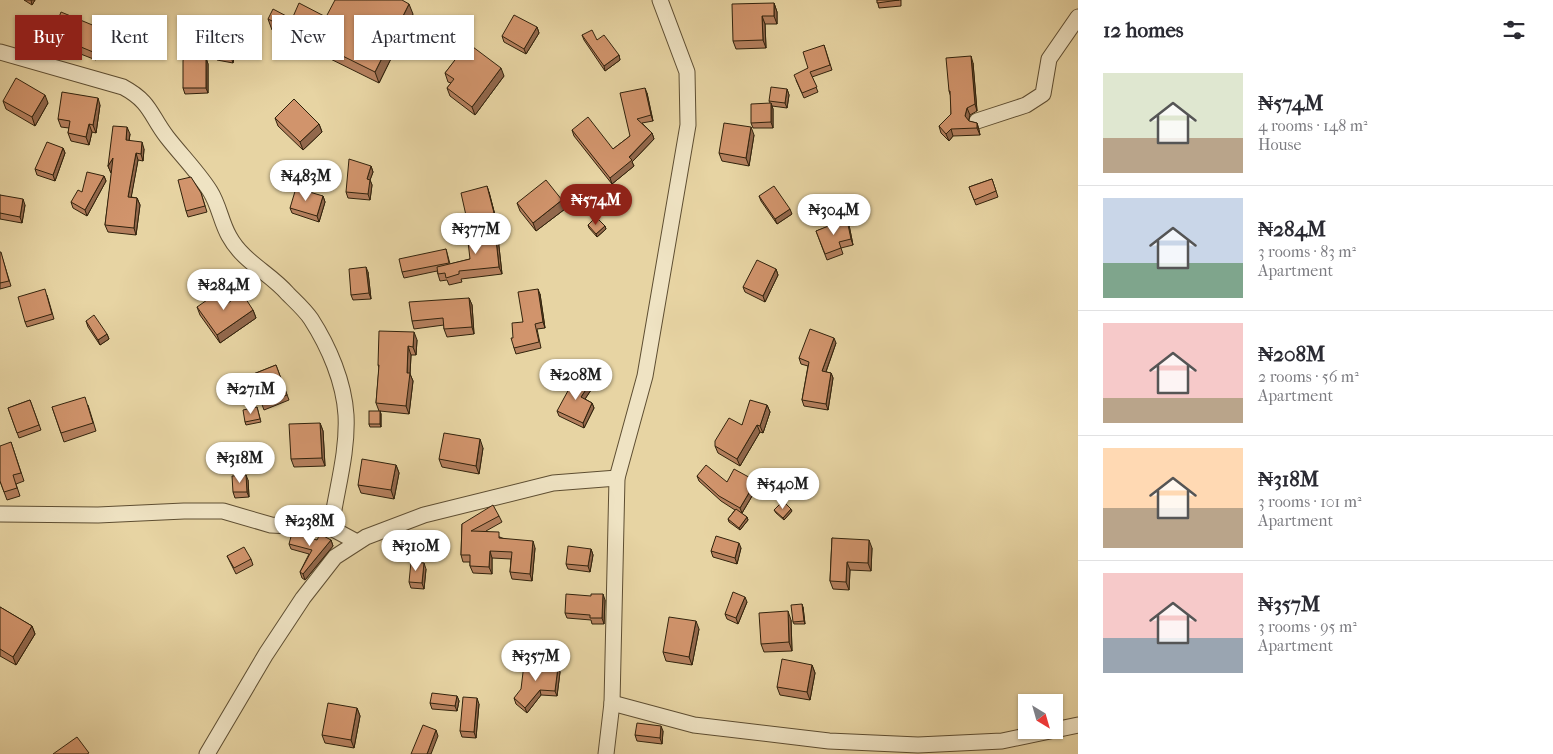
<!DOCTYPE html>
<html lang="en">
<head>
<meta charset="utf-8">
<style>
	body { margin:0; font-family:"IM FELL French Canon",serif; background:#f7f7f7; color:#2b2b33; height:100vh; display:flex; flex-direction:column; font-size:19px; white-space:nowrap }
	* { box-sizing:border-box; margin:0 }
	p { font-size:16px; color:#7c7c81 }
	.icon { flex:none; width:28px; height:28px; fill:none; stroke:currentColor; stroke-width:2; stroke-linecap:round; stroke-linejoin:round }
	.map { position:relative; flex:1; overflow:hidden }
	.details { display:flex; flex-direction:column; background:#fff; width:475px }
	.details>* { flex:none }
	.hud { position:absolute; left:15px; top:15px; width:475px; height:45px; display:flex; gap:10px }
	.needle { width:32px; rotate:143deg }
	.controls { position:absolute; left:1018px; top:694px; display:grid; gap:10px }
	.controls a { display:grid; place-items:center; width:45px; height:45px; border-radius:0px; background:#fff; box-shadow:0 1px 4px #0004; font-size:25px }
	.price { position:absolute; translate:-50% -42px; padding:0 11px; border-radius:18px; background:#fff; color:#222; font-size:16px; line-height:32px; filter:drop-shadow(0 1px 2px #0008) }
	.price::after { content:''; position:absolute; left:50%; top:30px; width:15px; height:11px; margin-left:-8px; background:inherit; clip-path:polygon(0 0,100% 0,50% 100%) }
	.price.current { background:#8f2418; color:#fff }
	ul { padding:0; list-style:none }
	li { display:flex; align-items:center; gap:15px; height:125px; padding:0 25px }
	li+li { border-top:1px solid #e1e1e2 }
	li span { display:grid; place-items:center; flex:none; width:140px; height:100px; border-radius:0px; color:#555 }
	li>.icon { margin-inline-start:auto }
	span .icon { width:60px; height:60px; fill:#fffc; stroke-width:1 }
	li b { font-size:21px }
	h2 { display:flex; justify-content:space-between; align-items:center; height:60px; padding:0 25px; font-size:21px }
	.tag { padding:0 18px; border-radius:0px; background:#fff; box-shadow:0 1px 4px #0004; font-size:18px; line-height:45px }
	.tag.current { background:#8f2418; color:#fff }
	main { display:flex; flex:1; min-height:0 }
	.map>svg:first-child { display:block }
	.lines { fill:none; stroke-linecap:round; stroke-linejoin:round }
	.minor-casing { stroke:#5e4e32; stroke-width:17 }
	.minor { stroke:#efe3c3; stroke-width:15 }
	.wall { fill:#b47f5d; stroke:#31220c }
	.shaded-wall { fill:#92684c; stroke:#31220c }
	.building { fill:#d1946c; stroke:#31220c }
</style>
</head>
<body>
<main>
<div class="map">
<svg width="1078" height="754" viewBox="0 0 1078 754">
	<rect width="100%" height="100%" fill="#e7d4a3"/>
	<filter id="stains"><feTurbulence type="fractalNoise" baseFrequency=".004" numOctaves="4"/><feColorMatrix values="0 0 0 0 .2 0 0 0 0 .09 0 0 0 0 .02 0 0 0 .5 -.17"/></filter>
	<radialGradient id="worn" r=".72"><stop offset=".6" stop-color="#630" stop-opacity="0"/><stop offset="1" stop-color="#630" stop-opacity=".3"/></radialGradient>
	<g class="lines">
		<g class="minor-casing">
			<g id="minor">
				<path d="M0 52 123 87C151 102 150 115 167 137 181 155 198 172 210 191 219 205 221 222 229 236 243 262 270 273 288 294 296 302 305 310 311 319 329 347 344 382 346 415 348 453 336 491 331 528"/>
				<polyline points="977,121 1026,105 1043,94 1049,59 1078,17"/>
				<polyline points="0,514 98,515 184,511 223,511 271,525 331,528 357,542"/>
				<polyline points="612,703 694,725 829,741 918,745 1002,741 1078,725"/>
				<polyline points="207,754 266,654 303,598 335,557 366,537 424,515 553,483 617,478"/>
				<polyline points="606,754 612,703 617,478 645,376 688,125 687,72 660,0"/>
			</g>
		</g>
		<use href="#minor" class="minor"/>
	</g>
	<g class="wall">
		<polygon points="24,0 35,0 32,5"/>
		<polygon points="877,0 901,0 901,6 879,8"/>
		<polygon points="774,3 777,12 777,24 765,24 766,48 736,49 733,41"/>
		<polygon points="413,14 379,83 272,30 268,19"/>
		<polygon points="537,27 539,33 526,54 504,42 502,36"/>
		<polygon points="240,28 233,63 217,60 215,55"/>
		<polygon points="102,29 105,37 96,60 55,44 52,35"/>
		<polygon points="582,35 597,40 619,55 620,60 605,71 584,40"/>
		<polygon points="824,45 832,70 812,77 818,92 804,98 796,80 808,68"/>
		<polygon points="456,54 504,76 475,115 450,96 447,88 451,83 448,82 445,73 457,58"/>
		<polygon points="206,58 208,64 208,93 185,94 183,88"/>
		<polygon points="973,63 977,111 970,115 968,121 977,123 979,130 980,135 953,136 949,141 941,133 939,126 951,114 951,97 949,91"/>
		<polygon points="787,89 789,95 787,108 772,106 773,109 773,128 753,128 751,123 770,103 769,101"/>
		<polygon points="647,93 653,121 642,123 652,133 654,139 632,162 634,166 612,184 574,136 572,130 613,149 630,136"/>
		<polygon points="3,101 48,103 35,126 6,109"/>
		<polygon points="100,105 96,133 92,132 89,145 71,141 68,133 69,128 61,127 58,119"/>
		<polygon points="275,118 319,124 322,132 303,150 278,126"/>
		<polygon points="130,134 129,141 144,149 143,161 138,160 131,197 137,198 140,205 136,235 108,232 105,225 112,171 111,173 108,166"/>
		<polygon points="754,135 749,166 722,161 719,153"/>
		<polygon points="63,148 65,153 55,181 37,175 35,169"/>
		<polygon points="371,166 373,172 370,180 372,185 370,200 348,198 346,192"/>
		<polygon points="104,176 106,181 87,216 73,208 71,202 82,192"/>
		<polygon points="992,179 998,197 976,205 969,187"/>
		<polygon points="489,192 496,219 469,225 467,220"/>
		<polygon points="201,193 207,212 188,217 186,211"/>
		<polygon points="0,195 25,205 22,223 0,219"/>
		<polygon points="323,196 325,202 319,222 292,213 290,208"/>
		<polygon points="573,196 590,197 591,200 583,208 574,198"/>
		<polygon points="759,196 792,214 777,224 761,201"/>
		<polygon points="517,203 565,209 536,231 520,211"/>
		<polygon points="847,220 849,225 853,245 841,248 843,254 827,260 816,231"/>
		<polygon points="588,225 605,226 606,229 597,237 589,228"/>
		<polygon points="495,230 498,238 502,274 461,279 462,282 449,285 447,280 440,281 437,271 404,278 402,272 446,249 450,264 470,259"/>
		<polygon points="0,252 2,257 11,286 0,289"/>
		<polygon points="776,269 778,275 765,302 745,292 743,287"/>
		<polygon points="368,272 371,299 353,300 351,295"/>
		<polygon points="540,294 545,328 537,329 541,348 516,354 514,348 523,322"/>
		<polygon points="47,295 54,319 27,327 25,322"/>
		<polygon points="469,298 472,305 474,334 447,337 444,329 444,325 414,329 412,321"/>
		<polygon points="228,303 253,310 256,318 220,343 200,315 197,307"/>
		<polygon points="86,321 107,334 109,339 100,345 88,327"/>
		<polygon points="417,340 416,355 411,355 410,374 413,381 409,414 380,411 381,414 381,427 370,427 369,424 379,411 376,403 379,368 378,365"/>
		<polygon points="836,343 826,372 831,373 833,378 828,410 804,406 802,400 808,366 801,364 799,358"/>
		<polygon points="276,365 289,400 264,410 251,375"/>
		<polygon points="591,390 585,399 592,403 594,408 584,428 559,416 557,411"/>
		<polygon points="30,400 41,430 19,438 8,408"/>
		<polygon points="88,405 96,431 64,442 52,407"/>
		<polygon points="767,405 770,412 763,433 760,432 740,466 718,453 715,446"/>
		<polygon points="257,407 261,422 246,425 245,422"/>
		<polygon points="320,423 323,431 325,466 294,467 291,459"/>
		<polygon points="11,442 24,481 16,484 20,496 7,500 0,481"/>
		<polygon points="483,448 479,474 442,467 439,459"/>
		<polygon points="396,465 399,473 394,499 361,493 358,485"/>
		<polygon points="697,476 727,482 756,481 758,486 742,513 739,512 747,517 748,520 740,530 729,522 728,519 735,510 721,501 699,481"/>
		<polygon points="248,480 249,497 235,498 233,492"/>
		<polygon points="774,510 792,511 784,520 776,513"/>
		<polygon points="499,516 502,522 486,531 502,538 535,548 532,581 512,579 510,572 511,559 492,558 492,574 473,573 470,566 470,562 463,562 461,555 462,524"/>
		<polygon points="832,538 872,548 871,571 850,570 849,590 833,589 830,581"/>
		<polygon points="317,540 331,540 333,546 305,580 302,578 300,572 309,554 291,549 289,544"/>
		<polygon points="741,548 737,564 713,557 711,551"/>
		<polygon points="591,549 593,555 590,572 568,569 566,564"/>
		<polygon points="227,556 251,559 253,565 236,574"/>
		<polygon points="426,569 424,589 411,588 409,582"/>
		<polygon points="605,600 604,624 592,624 591,620 567,618 565,613"/>
		<polygon points="747,602 738,624 727,619 725,614"/>
		<polygon points="0,607 32,626 35,634 16,665 0,656"/>
		<polygon points="803,607 805,624 794,624 793,622"/>
		<polygon points="791,620 792,651 764,652 761,644"/>
		<polygon points="699,629 692,665 666,661 663,652"/>
		<polygon points="812,665 815,673 810,700 780,695 777,687"/>
		<polygon points="558,667 560,672 557,696 541,695 527,713 516,704 514,698"/>
		<polygon points="457,696 459,701 457,711 432,709 430,703"/>
		<polygon points="479,704 476,738 462,737 460,731"/>
		<polygon points="357,708 360,716 354,748 325,743 322,735"/>
		<polygon points="663,731 662,744 637,741 635,735"/>
	</g>
	<g class="shaded-wall">
		<polygon points="31,0 35,0 32,5"/>
		<polygon points="774,3 777,12 777,24 774,16"/>
		<polygon points="409,4 413,14 379,83 375,72"/>
		<polygon points="762,16 765,24 766,48 763,40"/>
		<polygon points="238,22 240,28 233,63 231,57"/>
		<polygon points="537,27 539,33 526,54 524,49"/>
		<polygon points="102,29 105,37 96,60 93,52"/>
		<polygon points="619,55 620,60 605,71 604,66"/>
		<polygon points="971,56 973,63 977,111 975,104"/>
		<polygon points="206,58 208,64 208,93 206,88"/>
		<polygon points="501,68 504,76 475,115 472,107"/>
		<polygon points="645,88 647,93 653,121 651,115"/>
		<polygon points="787,89 789,95 787,108 785,103"/>
		<polygon points="45,95 48,103 35,126 32,117"/>
		<polygon points="98,98 100,105 96,133 93,125"/>
		<polygon points="771,103 773,109 773,128 771,122"/>
		<polygon points="967,108 970,115 968,123 965,116"/>
		<polygon points="977,123 979,130 980,135 977,128"/>
		<polygon points="89,124 92,132 89,145 86,137"/>
		<polygon points="319,124 322,132 303,150 300,142"/>
		<polygon points="127,127 130,134 128,147 126,140"/>
		<polygon points="751,127 754,135 749,166 746,158"/>
		<polygon points="951,129 953,136 949,141 946,134"/>
		<polygon points="652,133 654,139 632,162 634,166 612,184 610,178"/>
		<polygon points="142,142 144,149 143,161 141,154"/>
		<polygon points="63,148 65,153 55,181 53,175"/>
		<polygon points="136,153 138,160 130,204 128,197"/>
		<polygon points="113,158 115,165 111,173 108,166"/>
		<polygon points="371,166 373,172 370,180 372,185 370,200 368,194 367,179"/>
		<polygon points="104,176 106,181 87,216 85,210"/>
		<polygon points="487,186 489,192 496,219 494,213"/>
		<polygon points="323,196 325,202 319,222 317,216"/>
		<polygon points="590,197 591,200 583,208 582,205"/>
		<polygon points="137,198 140,205 136,235 134,228"/>
		<polygon points="23,199 25,205 22,223 20,217"/>
		<polygon points="562,200 565,209 536,231 533,223"/>
		<polygon points="790,209 792,214 777,224 775,219"/>
		<polygon points="847,220 849,225 853,245 851,239"/>
		<polygon points="605,226 606,229 597,237 596,234"/>
		<polygon points="495,230 498,238 502,274 499,267"/>
		<polygon points="366,267 368,272 371,299 369,293"/>
		<polygon points="776,269 778,275 765,302 763,296"/>
		<polygon points="538,289 540,294 545,328 543,322"/>
		<polygon points="469,298 472,305 474,334 472,327"/>
		<polygon points="253,310 256,318 220,343 217,335"/>
		<polygon points="414,332 417,340 416,355 413,347"/>
		<polygon points="107,334 109,339 100,345 98,340"/>
		<polygon points="834,338 836,343 824,377 822,371"/>
		<polygon points="408,346 411,355 410,374 413,381 409,414 406,406"/>
		<polygon points="831,373 833,378 828,410 826,404"/>
		<polygon points="589,385 591,390 583,402 581,397"/>
		<polygon points="592,403 594,408 584,428 583,423"/>
		<polygon points="767,405 770,412 763,433 760,426"/>
		<polygon points="380,411 381,414 381,427 380,424"/>
		<polygon points="320,423 323,431 325,466 322,458"/>
		<polygon points="757,425 760,432 740,466 737,459"/>
		<polygon points="480,439 483,448 479,474 476,466"/>
		<polygon points="396,465 399,473 394,499 391,490"/>
		<polygon points="246,475 248,480 249,497 247,492"/>
		<polygon points="756,481 758,486 742,513 740,508"/>
		<polygon points="791,509 792,511 784,520 783,518"/>
		<polygon points="747,517 748,520 740,530 739,528"/>
		<polygon points="331,540 333,546 305,580 303,574"/>
		<polygon points="869,540 872,548 871,571 868,563"/>
		<polygon points="533,541 535,548 532,581 530,574"/>
		<polygon points="739,543 741,548 737,564 735,558"/>
		<polygon points="591,549 593,555 590,572 588,566"/>
		<polygon points="490,551 492,558 492,574 489,567"/>
		<polygon points="847,562 850,570 849,590 846,582"/>
		<polygon points="424,563 426,569 424,589 422,583"/>
		<polygon points="603,594 605,600 604,624 602,618"/>
		<polygon points="745,597 747,602 738,624 736,618"/>
		<polygon points="802,604 803,607 805,624 804,621"/>
		<polygon points="788,611 791,620 792,651 789,642"/>
		<polygon points="696,621 699,629 692,665 689,657"/>
		<polygon points="32,626 35,634 16,665 13,657"/>
		<polygon points="812,665 815,673 810,700 807,692"/>
		<polygon points="558,667 560,672 557,696 555,691"/>
		<polygon points="540,690 541,695 527,713 525,708"/>
		<polygon points="457,696 459,701 457,711 455,706"/>
		<polygon points="477,698 479,704 476,738 474,732"/>
		<polygon points="357,708 360,716 354,748 351,740"/>
		<polygon points="661,726 663,731 662,744 660,738"/>
		<polygon points="436,730 438,736 431,754 427,754"/>
	</g>
	<g class="building">
		<polygon points="335,0 402,0 409,4 375,72 268,19 273,9 292,19 299,3 326,17"/>
		<polygon points="877,0 899,0 877,3"/>
		<polygon points="774,3 774,16 762,16 763,40 733,41 732,4"/>
		<polygon points="61,12 102,29 93,52 52,35"/>
		<polygon points="514,15 537,27 524,49 502,36"/>
		<polygon points="221,20 238,22 231,57 215,55"/>
		<polygon points="592,30 597,40 604,35 619,55 604,66 582,35"/>
		<polygon points="465,41 501,68 472,107 447,88 454,79 445,73 458,56 456,54"/>
		<polygon points="824,45 830,65 810,72 817,87 802,93 794,75 808,68 803,52"/>
		<polygon points="184,53 206,58 206,88 183,88 183,61"/>
		<polygon points="971,56 975,104 967,108 965,116 969,121 977,123 977,128 951,129 946,134 939,126 951,114 950,91 949,91 946,58"/>
		<polygon points="16,78 45,95 32,117 3,101"/>
		<polygon points="771,87 787,89 785,103 769,101"/>
		<polygon points="645,88 651,115 637,119 652,133 629,157 632,160 610,178 572,130 588,117 613,149 630,136 620,93"/>
		<polygon points="62,92 98,98 93,125 89,124 86,137 68,133 70,121 58,119"/>
		<polygon points="294,99 319,124 300,142 275,118"/>
		<polygon points="771,103 771,122 751,123 751,104"/>
		<polygon points="724,123 751,127 746,158 719,153"/>
		<polygon points="113,126 127,127 126,140 142,142 141,154 136,153 128,197 137,198 134,228 105,225 113,158 108,166"/>
		<polygon points="47,142 63,148 53,175 35,169"/>
		<polygon points="349,159 371,166 367,179 370,180 368,194 346,192"/>
		<polygon points="87,172 104,176 85,210 71,202 78,190 82,192"/>
		<polygon points="191,177 201,193 205,206 186,211 178,180"/>
		<polygon points="992,179 996,191 974,200 969,187"/>
		<polygon points="546,180 562,200 533,223 517,203"/>
		<polygon points="487,186 494,213 467,220 461,193"/>
		<polygon points="774,186 790,209 775,219 759,196"/>
		<polygon points="296,188 323,196 317,216 290,208"/>
		<polygon points="581,188 590,197 582,205 573,196"/>
		<polygon points="0,195 23,199 20,217 0,213"/>
		<polygon points="596,217 605,226 596,234 588,225"/>
		<polygon points="847,220 851,239 839,242 841,248 825,254 816,231 836,223 836,222"/>
		<polygon points="495,230 499,267 459,271 459,274 446,278 445,273 438,274 437,267 470,259 467,233"/>
		<polygon points="446,249 449,263 402,272 399,259"/>
		<polygon points="0,252 1,252 9,281 0,283"/>
		<polygon points="757,260 776,269 763,296 743,287"/>
		<polygon points="366,267 369,293 351,295 349,269"/>
		<polygon points="45,289 52,314 25,322 18,297"/>
		<polygon points="538,289 543,322 535,324 539,342 514,348 511,338 513,338 512,323 523,322 518,292"/>
		<polygon points="220,291 228,303 242,293 253,310 217,335 197,307"/>
		<polygon points="469,298 472,327 444,329 443,318 412,321 409,302"/>
		<polygon points="94,315 107,334 98,340 86,321"/>
		<polygon points="810,329 834,338 822,371 831,373 826,404 802,400 809,362 799,358"/>
		<polygon points="379,331 414,332 413,347 408,346 407,373 410,373 406,406 376,403 379,365 378,365"/>
		<polygon points="276,365 287,395 262,404 251,375"/>
		<polygon points="576,376 589,385 581,397 592,403 583,423 557,411"/>
		<polygon points="85,397 93,423 61,433 52,407"/>
		<polygon points="30,400 39,425 17,433 8,408"/>
		<polygon points="750,400 767,405 760,426 757,425 737,459 715,446 715,441 729,418 742,425"/>
		<polygon points="257,407 260,419 245,422 243,410"/>
		<rect x="369" y="411" width="11" height="13"/>
		<polygon points="320,423 322,458 291,459 289,424"/>
		<polygon points="444,433 480,439 476,466 439,459"/>
		<polygon points="11,442 21,473 13,475 17,488 4,492 0,481 0,446"/>
		<polygon points="362,459 396,465 391,490 358,485"/>
		<polygon points="706,465 727,482 734,469 756,481 740,508 719,496 697,476"/>
		<polygon points="246,475 247,492 233,492 232,476"/>
		<polygon points="783,501 791,509 783,518 774,510"/>
		<polygon points="493,505 499,516 471,531 499,532 499,538 533,541 530,574 510,572 512,552 490,551 489,567 470,566 470,555 461,555 462,524"/>
		<polygon points="736,509 747,517 739,528 728,519"/>
		<polygon points="292,533 317,540 320,534 331,540 303,574 300,572 312,550 289,544"/>
		<polygon points="716,536 739,543 735,558 711,551"/>
		<polygon points="832,538 869,540 868,563 847,562 846,582 830,581"/>
		<polygon points="568,546 591,549 588,566 566,564"/>
		<polygon points="244,547 251,559 234,568 227,556"/>
		<polygon points="411,562 424,563 422,583 409,582"/>
		<polygon points="733,592 745,597 736,618 725,614"/>
		<polygon points="566,594 591,596 591,594 603,594 602,618 590,618 590,615 565,613"/>
		<polygon points="802,604 804,621 793,622 791,605"/>
		<polygon points="0,607 32,626 13,657 0,649"/>
		<polygon points="788,611 789,642 761,644 759,613"/>
		<polygon points="669,617 696,621 689,657 663,652"/>
		<polygon points="782,659 812,665 807,692 777,687"/>
		<polygon points="524,664 558,667 555,691 540,690 525,708 514,698 521,689"/>
		<polygon points="432,693 457,696 455,706 430,703"/>
		<polygon points="463,697 477,698 474,732 460,731"/>
		<polygon points="328,703 357,708 351,740 322,735"/>
		<polygon points="637,723 661,726 660,738 635,735"/>
		<polygon points="423,725 436,730 427,754 411,754"/>
		<polygon points="77,737 89,753 87,754 53,754"/>
	</g>
	<rect width="100%" height="100%" filter="url(#stains)"/>
	<rect width="100%" height="100%" fill="url(#worn)"/>
</svg>
<div class="controls">
<a><svg class="needle" viewBox="-14 -14 28 28"><path d="M0-13l5 13h-10z" fill="#e53935"/><path d="M0 13l5-13h-10z" fill="#7c7c81"/></svg></a>
</div>
<b class="price" style="left:306px;top:202px">₦483M</b>
<b class="price current" style="left:596px;top:226px">₦574M</b>
<b class="price" style="left:834px;top:236px">₦304M</b>
<b class="price" style="left:476px;top:255px">₦377M</b>
<b class="price" style="left:224px;top:311px">₦284M</b>
<b class="price" style="left:576px;top:401px">₦208M</b>
<b class="price" style="left:251px;top:415px">₦271M</b>
<b class="price" style="left:240px;top:484px">₦318M</b>
<b class="price" style="left:783px;top:510px">₦540M</b>
<b class="price" style="left:310px;top:547px">₦238M</b>
<b class="price" style="left:416px;top:572px">₦310M</b>
<b class="price" style="left:536px;top:682px">₦357M</b>
<div class="hud">
<a class="tag current">Buy</a>
<a class="tag">Rent</a>
<a class="tag">Filters</a>
<a class="tag">New</a>
<a class="tag">Apartment</a>
</div>
</div>
<section class="details">
<h2>12 homes<svg class="icon" aria-label="filters" viewBox="0 0 24 24"><path d="M4 7h16M4 17h16"/><circle cx="9" cy="7" r="2"/><circle cx="15" cy="17" r="2"/></svg></h2>
<ul>
<li><span style="background:linear-gradient(#dfe7d0 65%,#b9a48a 0)"><svg class="icon" aria-label="home" viewBox="0 0 24 24"><path d="M3 11l9-7 9 7M6 9v11h12V9"/></svg></span><div><b>₦574M</b><p>4 rooms · 148 m²</p><p>House</p></div></li>
<li><span style="background:linear-gradient(#c9d6e8 65%,#7fa58c 0)"><svg class="icon" aria-label="home" viewBox="0 0 24 24"><path d="M3 11l9-7 9 7M6 9v11h12V9"/></svg></span><div><b>₦284M</b><p>3 rooms · 83 m²</p><p>Apartment</p></div></li>
<li><span style="background:linear-gradient(#f6c9c9 75%,#b9a48a 0)"><svg class="icon" aria-label="home" viewBox="0 0 24 24"><path d="M3 11l9-7 9 7M6 9v11h12V9"/></svg></span><div><b>₦208M</b><p>2 rooms · 56 m²</p><p>Apartment</p></div></li>
<li><span style="background:linear-gradient(#ffd9b3 60%,#b9a48a 0)"><svg class="icon" aria-label="home" viewBox="0 0 24 24"><path d="M3 11l9-7 9 7M6 9v11h12V9"/></svg></span><div><b>₦318M</b><p>3 rooms · 101 m²</p><p>Apartment</p></div></li>
<li><span style="background:linear-gradient(#f6c9c9 65%,#9aa5b1 0)"><svg class="icon" aria-label="home" viewBox="0 0 24 24"><path d="M3 11l9-7 9 7M6 9v11h12V9"/></svg></span><div><b>₦357M</b><p>3 rooms · 95 m²</p><p>Apartment</p></div></li>
</ul>
</section>
</main>
</body>
</html>
